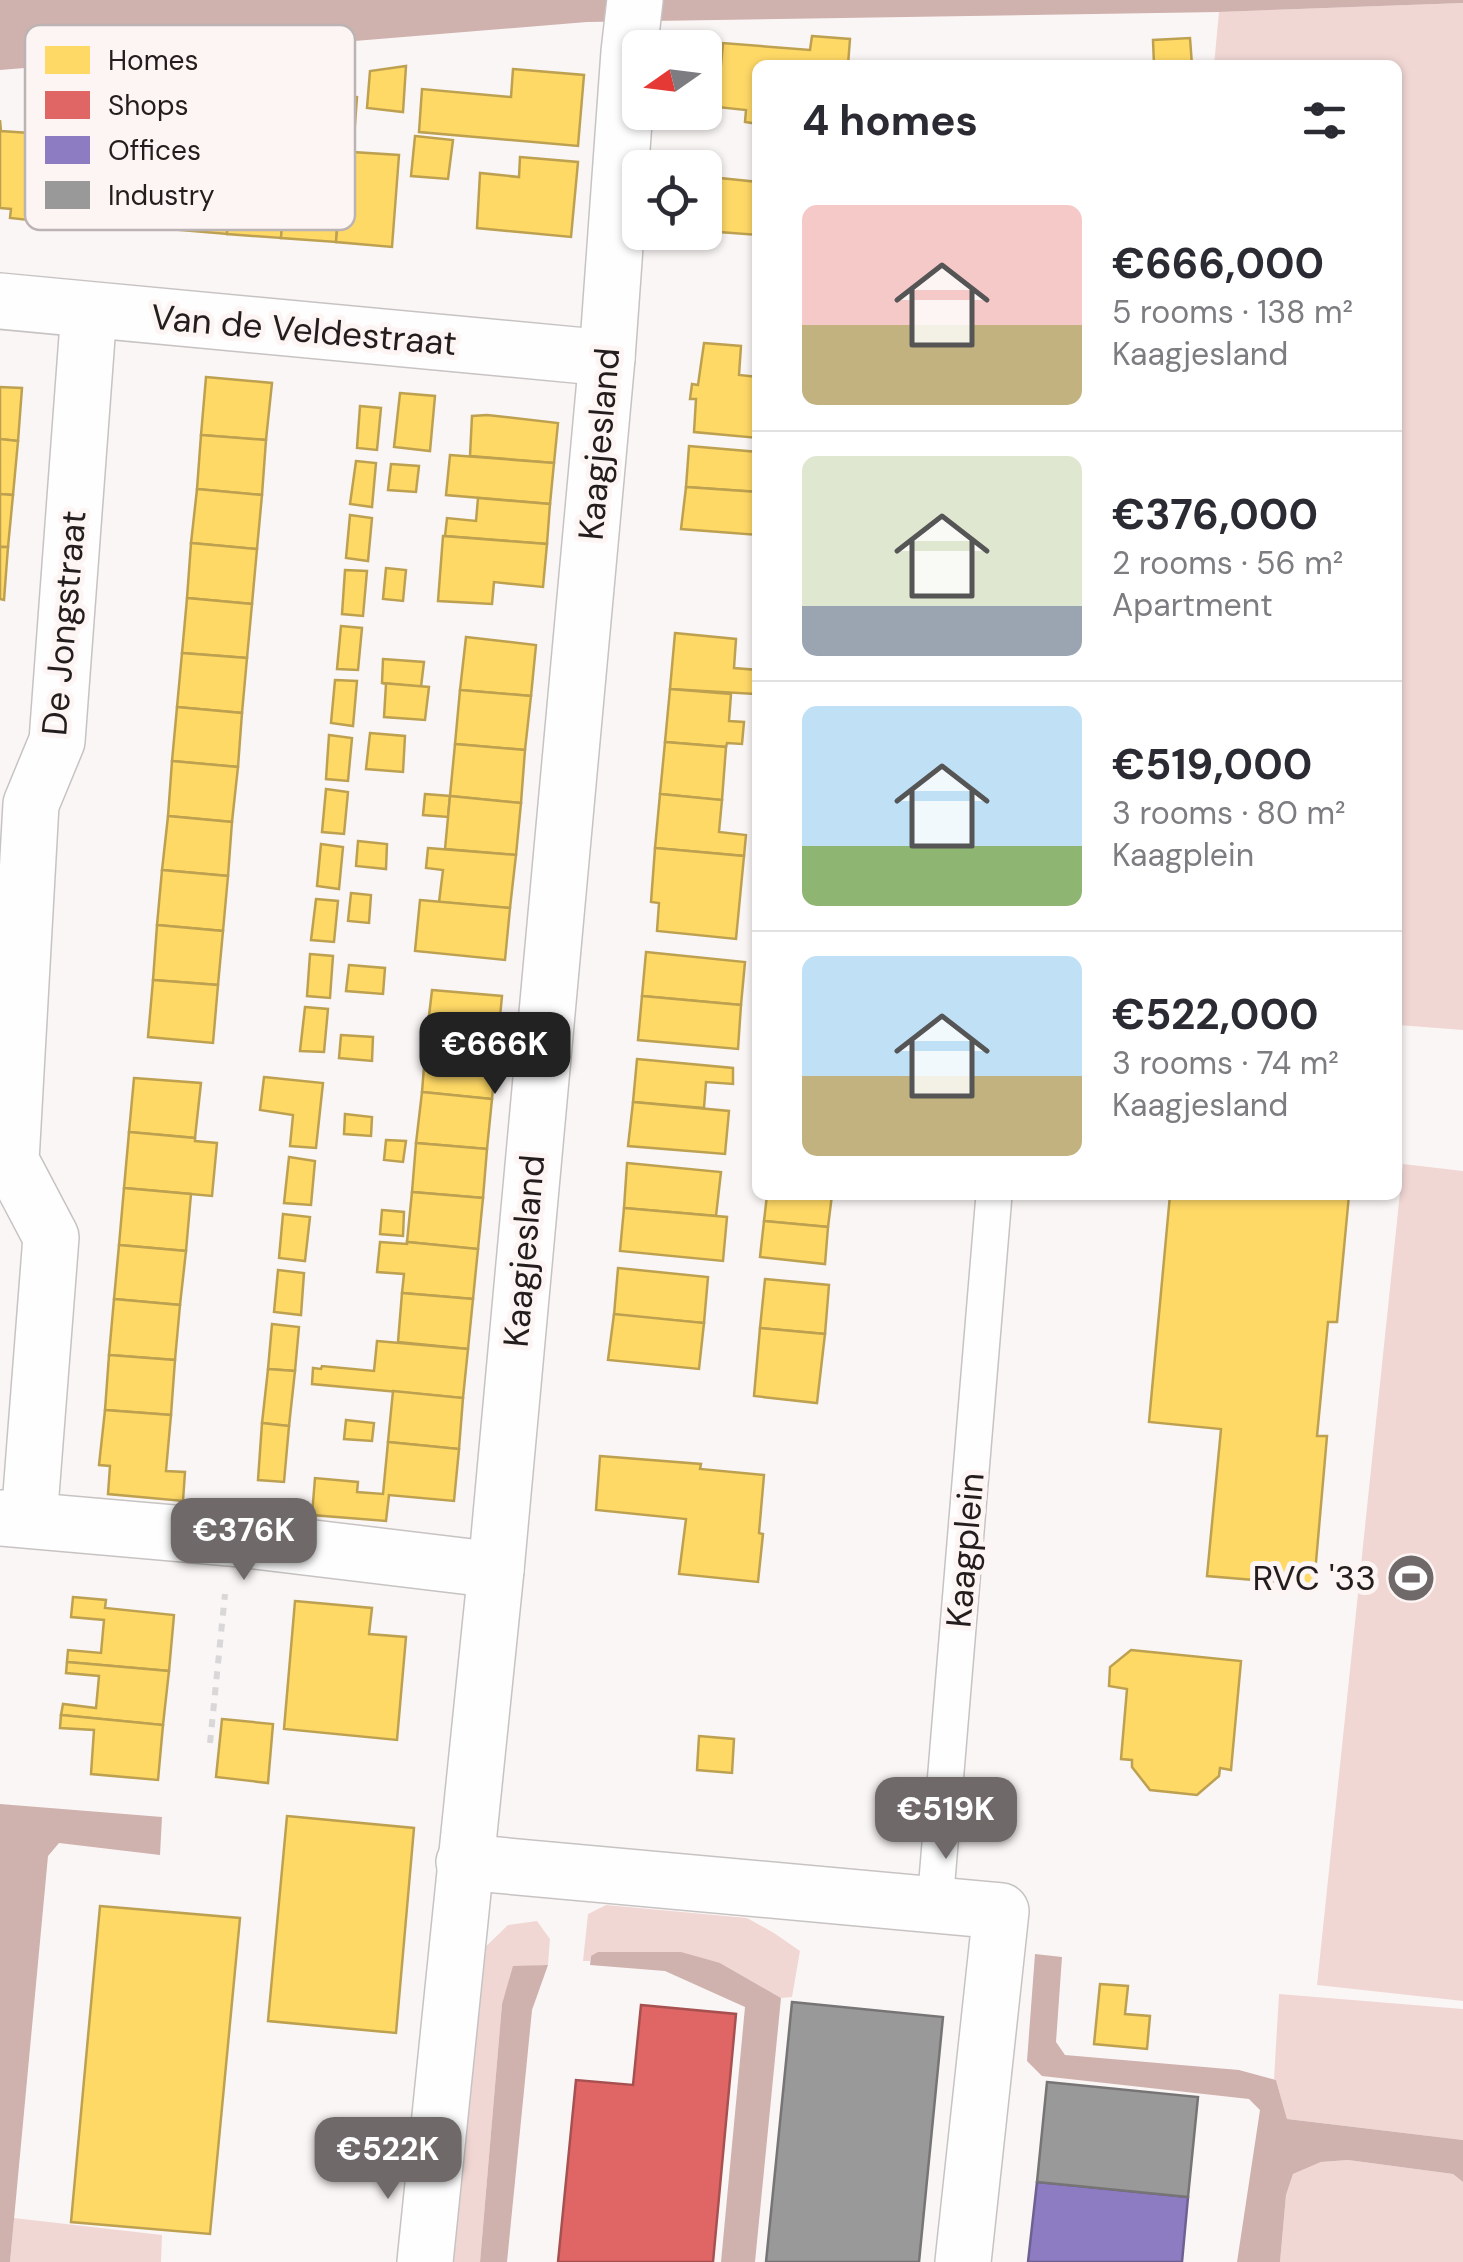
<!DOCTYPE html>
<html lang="en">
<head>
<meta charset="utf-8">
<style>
	body { margin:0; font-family:"DM Sans",sans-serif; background:#f7f7f7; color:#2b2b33; height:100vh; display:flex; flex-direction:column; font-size:38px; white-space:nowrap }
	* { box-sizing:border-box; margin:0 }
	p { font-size:32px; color:#7c7c81 }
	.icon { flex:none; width:55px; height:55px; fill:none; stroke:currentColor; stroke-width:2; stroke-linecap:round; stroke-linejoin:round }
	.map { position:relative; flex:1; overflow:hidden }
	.panel { position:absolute; left:752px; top:60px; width:650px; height:1140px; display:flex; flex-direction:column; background:#fff; border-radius:15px; box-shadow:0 2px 8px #0004 }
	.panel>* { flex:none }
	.needle { width:65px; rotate:256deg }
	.tools { position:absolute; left:622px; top:30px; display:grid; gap:20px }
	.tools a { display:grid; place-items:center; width:100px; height:100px; border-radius:15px; background:#fff; box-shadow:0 2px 8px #0004; font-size:50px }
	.price { position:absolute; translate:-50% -85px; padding:0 22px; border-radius:20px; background:#6f6a69; color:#fff; font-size:32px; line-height:65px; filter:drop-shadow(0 2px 5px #0008) }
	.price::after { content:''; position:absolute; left:50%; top:60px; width:30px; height:22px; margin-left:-15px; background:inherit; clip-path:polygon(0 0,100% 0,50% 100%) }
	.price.selected { background:#222; color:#fff }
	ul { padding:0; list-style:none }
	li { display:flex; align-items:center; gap:30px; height:250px; padding:0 50px }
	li+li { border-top:2px solid #e1e1e2 }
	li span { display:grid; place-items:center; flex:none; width:280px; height:200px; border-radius:15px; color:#555 }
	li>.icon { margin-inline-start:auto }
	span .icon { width:120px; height:120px; fill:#fffc; stroke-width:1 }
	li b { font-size:42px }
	h2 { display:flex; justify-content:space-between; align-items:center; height:120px; padding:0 50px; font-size:42px }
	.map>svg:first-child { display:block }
	.green { fill:#f0d7d4 }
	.water { fill:#cfb1ad }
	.homes { fill:#ffd966; stroke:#bda150; stroke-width:2.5 }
	.shops { fill:#e06666; stroke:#a75050; stroke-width:2.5 }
	.offices { fill:#8e7cc3; stroke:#6e6091; stroke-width:2.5 }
	.industry { fill:#999; stroke:#767474; stroke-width:2.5 }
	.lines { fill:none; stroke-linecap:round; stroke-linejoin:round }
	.lane-casing { stroke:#c7c3c3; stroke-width:38 }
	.street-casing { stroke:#c7c3c3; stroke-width:58 }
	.secondary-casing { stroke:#c7c3c3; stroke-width:58 }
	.path { stroke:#d9d7d7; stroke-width:6; stroke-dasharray:8 8; stroke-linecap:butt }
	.lane { stroke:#fefefe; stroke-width:35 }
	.street { stroke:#fefefe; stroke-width:55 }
	.secondary { stroke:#fefefe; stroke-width:55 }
	.labels { text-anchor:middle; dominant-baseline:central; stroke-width:10; stroke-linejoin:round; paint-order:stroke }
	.street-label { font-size:35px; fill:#231e1d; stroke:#fdf5f4 }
	.poi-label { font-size:35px; fill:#231e1d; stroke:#fdf5f4; text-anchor:end }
	.key { fill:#fdf5f4; stroke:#bcb4b4; stroke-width:2.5 }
	.key-label { font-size:28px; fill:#231e1d }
</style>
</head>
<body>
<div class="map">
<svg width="1463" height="2262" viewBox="0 0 1463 2262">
	<rect width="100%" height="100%" fill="#fbf6f6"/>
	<g class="green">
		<polygon points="1463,3 1463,1030 1398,1025 1398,65 1214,65 1219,12"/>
		<polygon points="1403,1164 1463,1171 1463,2001 1317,1985"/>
		<polygon points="606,1905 747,1918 774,1933 800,1951 792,1997 781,1998 720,1963 591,1956 590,1961 583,1961 588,1914"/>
		<polygon points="537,1921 550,1939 548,1965 514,1967 502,2004 480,2262 451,2262 477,1955 508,1925"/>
		<polygon points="1279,1994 1463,2009 1463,2140 1287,2119 1276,2080 1274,2079"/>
		<polygon points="1348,2160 1453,2174 1463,2182 1463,2262 1280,2262 1286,2195 1293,2174 1321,2162"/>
		<polygon points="14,2218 162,2235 161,2262 10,2262"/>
	</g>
	<g class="water">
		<polygon points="0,0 1463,0 1463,3 1219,12 587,22 0,70"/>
		<polygon points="0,1804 162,1817 160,1855 59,1843 48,1856 10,2262 0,2262"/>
		<polygon points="598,1952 681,1952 720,1963 781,1998 755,2262 721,2262 745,2007 665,1971 590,1965 591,1956"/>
		<polygon points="1035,1954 1062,1957 1056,2042 1065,2055 1239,2070 1276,2080 1287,2119 1463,2140 1463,2182 1453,2174 1348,2160 1321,2162 1293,2174 1286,2195 1280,2262 1237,2262 1260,2110 1249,2099 1042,2076 1027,2061"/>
		<polygon points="548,1965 532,2010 507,2262 480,2262 502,2004 513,1966"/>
	</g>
	<g class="homes">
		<polygon points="812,36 850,39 848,65 758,65 758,124 745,122 746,110 717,107 723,43 810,50"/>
		<polygon points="1190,38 1192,65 1154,65 1153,40"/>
		<polygon points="406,66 403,112 367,108 370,71"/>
		<polygon points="513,69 584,75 578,146 419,132 422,89 511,97"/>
		<polygon points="228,87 237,87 227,234 170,229 177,137 222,141"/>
		<polygon points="237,87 248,89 244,143 288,147 281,238 227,234"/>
		<polygon points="337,96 348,96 336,242 281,238 288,147 333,150"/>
		<polygon points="348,96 357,97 353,152 399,155 392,247 336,242"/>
		<polygon points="0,120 1,131 74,136 67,224 10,218 11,209 0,208"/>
		<polygon points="415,136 453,140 448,179 411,176"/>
		<polygon points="520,157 578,162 571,237 477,228 480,173 519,177"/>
		<polygon points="710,177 758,182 758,235 706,231"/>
		<polygon points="704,343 741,346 739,375 758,377 758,438 694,432 696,399 690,399 692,384 698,385"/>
		<polygon points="206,377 272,383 266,440 201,435"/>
		<polygon points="0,387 22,388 18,441 0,439"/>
		<polygon points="400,393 435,396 430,451 394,447"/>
		<polygon points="360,406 381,408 377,450 357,448"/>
		<polygon points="487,415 558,423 554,463 470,456 472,416"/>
		<polygon points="201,435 266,440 262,495 197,489"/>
		<polygon points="0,439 18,441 13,495 0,494"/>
		<polygon points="689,446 758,452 758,492 686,487"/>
		<polygon points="450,455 554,463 550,504 446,495"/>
		<polygon points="356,461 376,463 372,507 350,504"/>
		<polygon points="391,464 419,466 416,492 388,490"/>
		<polygon points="686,487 758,492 758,535 681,529"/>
		<polygon points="197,489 262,495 257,549 191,543"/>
		<polygon points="0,494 13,495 8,547 0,547"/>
		<polygon points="478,498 550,504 547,544 445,536 447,518 476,521"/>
		<polygon points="350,515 372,518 368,561 346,558"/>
		<polygon points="443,536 547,544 543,587 494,582 492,604 438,601"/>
		<polygon points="191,543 257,549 252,604 187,598"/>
		<polygon points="0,547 8,547 4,600 0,599"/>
		<polygon points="386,568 406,570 403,601 383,599"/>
		<polygon points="345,570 367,571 363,616 342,614"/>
		<polygon points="187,598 252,604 247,658 182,653"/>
		<polygon points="341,626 362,628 358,670 337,669"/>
		<polygon points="675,633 736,639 734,668 758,670 755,694 670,689"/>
		<polygon points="466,637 536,645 531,696 460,690"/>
		<polygon points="182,653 247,658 242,713 177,707"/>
		<polygon points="383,659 424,662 421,687 382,683"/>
		<polygon points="335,680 357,681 353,726 331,723"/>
		<polygon points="382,683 429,687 425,720 384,717 386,684"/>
		<polygon points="670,689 731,694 729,721 744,722 742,744 727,743 726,747 665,742"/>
		<polygon points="460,690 531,696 525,750 455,744"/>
		<polygon points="177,707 242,713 238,767 172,761"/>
		<polygon points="370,733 405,736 403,772 366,769"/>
		<polygon points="329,735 352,738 348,781 326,779"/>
		<polygon points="665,742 726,747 722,800 660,794"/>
		<polygon points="455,744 525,750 521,803 450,796"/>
		<polygon points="172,761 238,767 232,822 168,816"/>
		<polygon points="326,789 348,792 344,834 322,832"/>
		<polygon points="425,794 450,796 448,817 423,815"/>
		<polygon points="660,794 722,800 719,832 746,835 744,856 655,848"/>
		<polygon points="450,796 521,803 516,855 445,849"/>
		<polygon points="168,816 232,822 228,876 162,870"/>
		<polygon points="358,841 387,844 386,869 356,866"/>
		<polygon points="321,844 343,847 339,889 317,886"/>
		<polygon points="428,848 516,855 510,908 439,902 443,870 426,868"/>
		<polygon points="655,848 744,856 736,939 657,931 659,903 651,902"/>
		<polygon points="162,870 228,876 223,931 157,925"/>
		<polygon points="351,893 371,895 369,923 348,921"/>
		<polygon points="316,899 338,901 334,942 311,940"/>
		<polygon points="420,900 510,908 505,960 415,951"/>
		<polygon points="157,925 223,931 218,985 153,980"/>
		<polygon points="646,952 745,962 741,1005 642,996"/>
		<polygon points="310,954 333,956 330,998 307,996"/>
		<polygon points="349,965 385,968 383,994 346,991"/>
		<polygon points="153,980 218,985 213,1043 148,1037"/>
		<polygon points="432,990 502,996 497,1048 426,1042"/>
		<polygon points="642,996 741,1005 738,1049 638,1040"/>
		<polygon points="305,1007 328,1009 324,1052 300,1051"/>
		<polygon points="341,1035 373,1037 372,1061 339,1058"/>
		<polygon points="426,1042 497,1048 492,1099 422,1092"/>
		<polygon points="637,1059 733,1068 733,1084 706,1082 704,1108 633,1102"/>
		<polygon points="264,1077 323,1083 316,1148 290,1146 293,1115 260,1110"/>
		<polygon points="134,1078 201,1083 195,1138 129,1132"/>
		<polygon points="422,1092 492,1099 487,1149 416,1143"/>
		<polygon points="633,1102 729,1111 725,1154 628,1146"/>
		<polygon points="345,1114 372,1117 371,1136 344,1134"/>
		<polygon points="129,1132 195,1138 195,1141 217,1143 212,1196 124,1188"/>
		<polygon points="386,1140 406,1141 403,1162 384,1160"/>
		<polygon points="416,1143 487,1149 483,1198 412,1192"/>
		<polygon points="289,1157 315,1161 311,1205 284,1203"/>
		<polygon points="627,1163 721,1172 716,1216 624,1208"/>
		<polygon points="124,1188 191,1194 186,1251 119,1245"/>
		<polygon points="412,1192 483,1198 478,1249 407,1242"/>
		<polygon points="767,1195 832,1195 828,1227 764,1221"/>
		<polygon points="1170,1195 1349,1195 1337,1322 1328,1322 1317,1436 1327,1436 1314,1585 1207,1576 1221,1429 1149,1422"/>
		<polygon points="624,1208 727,1217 723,1261 620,1251"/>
		<polygon points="382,1210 404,1212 403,1236 380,1234"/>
		<polygon points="283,1214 310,1217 305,1261 279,1258"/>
		<polygon points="764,1221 828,1227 825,1264 760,1257"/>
		<polygon points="380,1242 407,1244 407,1242 478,1249 473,1299 402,1293 404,1274 377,1272"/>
		<polygon points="119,1245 186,1251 180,1305 114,1299"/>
		<polygon points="618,1268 708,1277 704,1323 614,1315"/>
		<polygon points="278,1270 304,1273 301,1315 274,1312"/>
		<polygon points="765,1279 829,1285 825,1334 760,1328"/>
		<polygon points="402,1293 473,1299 468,1349 398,1342"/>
		<polygon points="114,1299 180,1305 175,1360 109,1355"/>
		<polygon points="614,1314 704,1323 699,1369 608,1360"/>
		<polygon points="272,1324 299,1327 295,1371 268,1369"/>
		<polygon points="760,1328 825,1334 817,1403 754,1396"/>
		<polygon points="377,1341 468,1349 463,1398 312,1384 313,1368 321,1369 322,1366 374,1371"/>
		<polygon points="109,1355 175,1360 171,1415 105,1410"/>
		<polygon points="268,1369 295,1371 289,1426 262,1423"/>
		<polygon points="393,1391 463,1398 459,1449 388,1442"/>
		<polygon points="105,1410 171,1415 166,1471 185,1472 183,1501 108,1494 110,1466 99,1465"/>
		<polygon points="346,1420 374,1423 372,1441 344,1439"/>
		<polygon points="262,1423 289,1426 284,1482 258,1480"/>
		<polygon points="388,1442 459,1449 454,1501 389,1495 386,1521 312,1515 315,1478 358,1482 357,1492 383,1494"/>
		<polygon points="600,1456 701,1464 700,1469 764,1475 759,1533 763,1534 758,1582 679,1574 686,1519 596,1510"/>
		<polygon points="73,1597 106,1600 105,1608 174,1615 169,1671 67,1662 68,1650 101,1653 104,1620 71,1617"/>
		<polygon points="295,1601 372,1608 369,1634 406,1637 397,1740 284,1729"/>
		<polygon points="1131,1650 1241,1661 1231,1770 1220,1768 1219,1776 1197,1795 1150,1790 1132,1767 1132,1760 1121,1759 1127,1689 1109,1686 1110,1667"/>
		<polygon points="67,1662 169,1671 163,1725 61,1715 63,1704 96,1708 99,1676 66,1673"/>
		<polygon points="61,1715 163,1725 158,1780 91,1774 94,1730 60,1728"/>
		<polygon points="222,1719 273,1724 268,1783 216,1777"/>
		<polygon points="699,1736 734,1739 732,1773 697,1770"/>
		<polygon points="287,1816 414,1828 396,2033 268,2021"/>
		<polygon points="100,1906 240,1918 210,2234 71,2222"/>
		<polygon points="1100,1984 1128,1986 1125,2014 1150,2016 1147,2049 1094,2044"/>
	</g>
	<polygon class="shops" points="641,2005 736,2014 713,2262 558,2262 576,2080 633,2085"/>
	<polygon class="offices" points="1037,2182 1188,2197 1182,2262 1028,2262"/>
	<g class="industry">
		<polygon points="792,2002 943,2017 919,2262 766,2262"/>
		<polygon points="1047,2082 1198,2097 1188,2197 1037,2182"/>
	</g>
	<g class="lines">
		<g class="lane-casing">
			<polyline id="lane" points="935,1904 994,1195"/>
		</g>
		<g class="street-casing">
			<g id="street">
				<polyline points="0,301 607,358"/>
				<polyline points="0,1518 230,1538 496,1570"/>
				<polyline points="29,1520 51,1237 11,1161 31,804 57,741 89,310"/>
				<polyline points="464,1862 1001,1911 963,2262"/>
			</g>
		</g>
		<g class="secondary-casing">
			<polyline id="secondary" points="425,2262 496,1570 607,358 629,52 635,0"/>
		</g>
		<polyline class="path" points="210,1743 225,1594"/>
		<use href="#lane" class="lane"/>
		<use href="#street" class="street"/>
		<use href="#secondary" class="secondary"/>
	</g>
	<defs>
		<g id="stadium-disc" transform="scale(2.5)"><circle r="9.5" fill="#6f6a69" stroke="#fdf5f4"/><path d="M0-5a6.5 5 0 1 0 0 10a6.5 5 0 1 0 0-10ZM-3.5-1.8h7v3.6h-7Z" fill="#fff"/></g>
	</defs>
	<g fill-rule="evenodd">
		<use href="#stadium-disc" x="1411" y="1578"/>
	</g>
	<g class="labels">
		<g class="street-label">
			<text transform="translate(304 330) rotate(5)">Van de Veldestraat</text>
			<text transform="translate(599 444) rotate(-85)">Kaagjesland</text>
			<text transform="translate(64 623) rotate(-85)">De Jongstraat</text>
			<text transform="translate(524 1251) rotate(-85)">Kaagjesland</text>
			<text transform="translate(965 1550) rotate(-85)">Kaagplein</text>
		</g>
		<g class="poi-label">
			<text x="1376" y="1578">RVC '33</text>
		</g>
	</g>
	<rect x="25" y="25" width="330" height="205" rx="15" class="key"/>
	<rect x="45" y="46" width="45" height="28" fill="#ffd966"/>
	<rect x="45" y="91" width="45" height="28" fill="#e06666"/>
	<rect x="45" y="136" width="45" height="28" fill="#8e7cc3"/>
	<rect x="45" y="181" width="45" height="28" fill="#999"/>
	<g class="key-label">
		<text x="108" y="70">Homes</text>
		<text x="108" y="115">Shops</text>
		<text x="108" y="160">Offices</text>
		<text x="108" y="205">Industry</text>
	</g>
</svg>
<div class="tools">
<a><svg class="needle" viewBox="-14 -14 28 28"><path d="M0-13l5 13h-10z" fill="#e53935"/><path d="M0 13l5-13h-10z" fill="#7c7c81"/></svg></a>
<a><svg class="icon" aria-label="locate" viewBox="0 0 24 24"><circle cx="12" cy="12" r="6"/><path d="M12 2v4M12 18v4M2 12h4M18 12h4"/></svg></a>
</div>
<b class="price selected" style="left:495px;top:1097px">€666K</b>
<b class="price" style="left:244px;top:1583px">€376K</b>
<b class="price" style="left:946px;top:1862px">€519K</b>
<b class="price" style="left:388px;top:2202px">€522K</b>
<section class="panel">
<h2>4 homes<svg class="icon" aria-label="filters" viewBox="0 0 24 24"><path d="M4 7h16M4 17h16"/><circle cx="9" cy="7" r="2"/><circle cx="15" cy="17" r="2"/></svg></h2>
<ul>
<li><span style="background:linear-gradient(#f6c9c9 60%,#c2b280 0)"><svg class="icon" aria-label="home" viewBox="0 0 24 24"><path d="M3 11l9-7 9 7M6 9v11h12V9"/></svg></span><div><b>€666,000</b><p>5 rooms · 138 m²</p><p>Kaagjesland</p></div></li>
<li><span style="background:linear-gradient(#dfe7d0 75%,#9aa5b1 0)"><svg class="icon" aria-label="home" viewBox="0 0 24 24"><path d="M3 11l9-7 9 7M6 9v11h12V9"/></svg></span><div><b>€376,000</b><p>2 rooms · 56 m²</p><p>Apartment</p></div></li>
<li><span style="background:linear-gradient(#bfe0f5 70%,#8fb573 0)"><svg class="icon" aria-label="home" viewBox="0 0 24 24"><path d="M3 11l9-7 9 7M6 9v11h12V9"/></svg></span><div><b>€519,000</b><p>3 rooms · 80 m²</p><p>Kaagplein</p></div></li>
<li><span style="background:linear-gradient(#bfe0f5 60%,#c2b280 0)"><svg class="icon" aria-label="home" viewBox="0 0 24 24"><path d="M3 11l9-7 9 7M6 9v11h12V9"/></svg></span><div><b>€522,000</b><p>3 rooms · 74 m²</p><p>Kaagjesland</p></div></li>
</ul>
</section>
</div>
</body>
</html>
